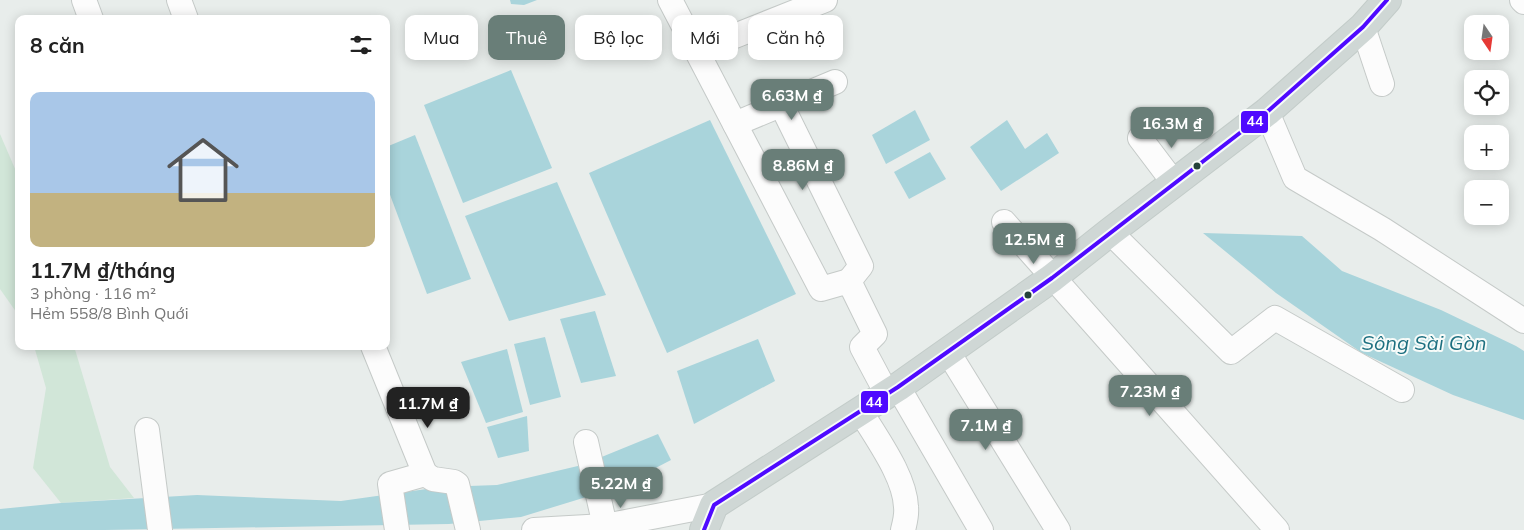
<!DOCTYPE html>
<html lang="vi">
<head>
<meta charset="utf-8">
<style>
	body { margin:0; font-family:Mulish,sans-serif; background:#f6f6f6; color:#222; height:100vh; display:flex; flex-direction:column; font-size:19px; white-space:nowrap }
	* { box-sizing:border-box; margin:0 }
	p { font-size:16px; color:#767676 }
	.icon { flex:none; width:28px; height:28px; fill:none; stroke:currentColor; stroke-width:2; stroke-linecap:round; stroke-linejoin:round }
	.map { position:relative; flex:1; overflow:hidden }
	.details { position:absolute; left:15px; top:15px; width:375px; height:335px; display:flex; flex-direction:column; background:#fff; border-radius:10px; box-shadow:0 2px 12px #0003 }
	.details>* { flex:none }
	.hud { position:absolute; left:405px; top:15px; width:475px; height:45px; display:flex; gap:10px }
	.needle { width:32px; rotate:167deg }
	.controls { position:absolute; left:1464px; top:15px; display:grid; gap:10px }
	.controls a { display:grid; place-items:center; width:45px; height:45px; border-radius:10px; background:#fff; box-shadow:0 2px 12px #0003; font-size:25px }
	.price { position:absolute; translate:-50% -42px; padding:0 11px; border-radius:10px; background:#697e78; color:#fff; font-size:16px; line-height:32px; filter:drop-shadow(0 1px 2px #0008) }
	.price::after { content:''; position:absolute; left:50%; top:30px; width:15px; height:11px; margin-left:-8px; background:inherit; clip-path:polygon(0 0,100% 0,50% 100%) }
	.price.selected { background:#222; color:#fff }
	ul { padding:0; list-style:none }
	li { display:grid; align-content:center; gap:10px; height:265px; padding:0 15px }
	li+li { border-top:1px solid #e0e0e0 }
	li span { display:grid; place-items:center; height:155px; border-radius:10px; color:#555 }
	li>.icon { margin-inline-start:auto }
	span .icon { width:90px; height:90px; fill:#fffc; stroke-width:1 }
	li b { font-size:21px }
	h2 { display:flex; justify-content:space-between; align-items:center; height:60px; padding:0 15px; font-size:21px }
	.pill { padding:0 18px; border-radius:10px; background:#fff; box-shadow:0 2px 12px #0003; font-size:18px; line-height:45px }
	.pill.selected { background:#697e78; color:#fff }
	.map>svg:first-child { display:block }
	.green { fill:#d1e6d8 }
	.water { fill:#a9d4db }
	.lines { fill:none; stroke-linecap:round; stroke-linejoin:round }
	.minor-casing { stroke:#c5cac8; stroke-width:26 }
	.major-casing { stroke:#c3ccc9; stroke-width:30 }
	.minor { stroke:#fcfcfc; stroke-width:24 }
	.major { stroke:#cfd7d5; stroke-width:28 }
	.bus-1-casing { stroke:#f7fbf9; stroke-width:8 }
	.bus-1 { stroke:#4f0aff; stroke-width:4 }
	.bus-dot { fill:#24423a; stroke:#f7fbf9; stroke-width:2 }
	.labels { text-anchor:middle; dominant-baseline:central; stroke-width:4; stroke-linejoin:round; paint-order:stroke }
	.water-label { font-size:20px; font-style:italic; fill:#1c6f80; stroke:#f7fbf9 }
	.line-badge { stroke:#f7fbf9; stroke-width:2 }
	.badge-label { font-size:14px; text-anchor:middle; font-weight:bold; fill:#fff }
</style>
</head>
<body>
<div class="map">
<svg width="1524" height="530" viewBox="0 0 1524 530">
	<rect width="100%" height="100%" fill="#e8edeb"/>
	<g class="green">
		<polygon points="0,134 19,178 19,316 0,289"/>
		<polygon points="34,346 74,346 110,467 134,498 61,503 33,468 46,388"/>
	</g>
	<g class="water">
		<polygon points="510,0 537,0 524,5 511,4"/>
		<polygon points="511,70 552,168 463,203 424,105"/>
		<polygon points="915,110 930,140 886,164 872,135"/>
		<polygon points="710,120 796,294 667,353 589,173"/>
		<polygon points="1007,120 1025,149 1047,133 1059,153 1001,191 970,147"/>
		<polygon points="415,135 471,279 427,294 386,184 386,147"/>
		<polygon points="930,152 946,179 909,199 894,172"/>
		<polygon points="557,182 606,295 509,321 465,216"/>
		<polygon points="1203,233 1302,236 1342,271 1441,310 1516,346 1524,351 1524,420 1453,395 1362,353 1276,293"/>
		<polygon points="595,311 616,376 581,383 560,319"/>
		<polygon points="545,337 561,397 530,405 514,344"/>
		<polygon points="758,339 775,381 694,424 677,371"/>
		<polygon points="507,349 523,412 486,423 461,362"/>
		<polygon points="527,416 529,451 498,458 487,427"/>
		<polygon points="658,434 671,460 619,487 521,517 449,524 105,530 0,530 0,509 61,503 197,495 341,501 441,487 497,485 582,465"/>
	</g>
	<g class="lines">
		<g class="minor-casing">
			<g id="minor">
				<polyline points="84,0 91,19"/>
				<polyline points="179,0 186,19"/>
				<polyline points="670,0 821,289 849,281 875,334 862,347 887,394"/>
				<polyline points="1522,0 1524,2"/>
				<polyline points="1363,27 1382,84"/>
				<polyline points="697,51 825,0"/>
				<polyline points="781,104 861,266 849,281"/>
				<polyline points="1267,112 1295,178 1382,229 1524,321"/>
				<polyline points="735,124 835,82"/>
				<polyline points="1140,138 1174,183"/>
				<polyline points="1004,222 1277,530"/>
				<polyline points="1110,232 1231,352 1275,318 1402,390"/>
				<polyline points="373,346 425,474 390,484 397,530"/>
				<polyline points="948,352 1058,530"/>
				<polyline points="898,387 981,530"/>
				<path d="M861 412C876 438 905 476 906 507 907 515 905 522 903 530"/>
				<polyline points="147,430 160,530"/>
				<polyline points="586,442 605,526"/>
				<polyline points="425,474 433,479 454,482 457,484 468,530"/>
				<polyline points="534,530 605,526 714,505"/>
			</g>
		</g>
		<g class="major-casing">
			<polyline id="major" points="704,530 714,505 898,387 1052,278 1110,232 1267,112 1363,27 1387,0"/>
		</g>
		<use href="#minor" class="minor"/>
		<use href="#major" class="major"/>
		<g class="bus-1-casing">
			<polyline id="bus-1" points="704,530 714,505 898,387 1052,278 1267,112 1363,27 1387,0"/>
		</g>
		<use href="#bus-1" class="bus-1"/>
	</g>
	<g class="bus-dot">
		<circle cx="1197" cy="166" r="4.5"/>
		<circle cx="1028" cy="295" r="4.5"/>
	</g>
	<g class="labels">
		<g class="water-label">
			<text x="1424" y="342">Sông Sài Gòn</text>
		</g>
	</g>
	<g class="line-badge">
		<rect x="1240" y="110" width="29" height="24" rx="5" fill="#4f0aff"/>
		<rect x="860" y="390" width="29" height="24" rx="5" fill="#4f0aff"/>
	</g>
	<g class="badge-label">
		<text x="1255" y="126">44</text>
		<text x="874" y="407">44</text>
	</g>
</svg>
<div class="controls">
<a><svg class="needle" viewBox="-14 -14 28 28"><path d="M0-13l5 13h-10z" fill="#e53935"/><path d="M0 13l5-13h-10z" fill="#767676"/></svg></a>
<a><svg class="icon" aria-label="locate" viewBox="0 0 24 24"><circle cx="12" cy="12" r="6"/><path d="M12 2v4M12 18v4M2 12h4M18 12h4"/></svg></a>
<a>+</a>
<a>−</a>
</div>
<b class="price" style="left:792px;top:121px">6.63M ₫</b>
<b class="price" style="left:1172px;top:149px">16.3M ₫</b>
<b class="price" style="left:803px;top:191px">8.86M ₫</b>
<b class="price" style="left:1034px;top:265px">12.5M ₫</b>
<b class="price" style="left:1150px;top:417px">7.23M ₫</b>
<b class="price selected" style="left:428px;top:429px">11.7M ₫</b>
<b class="price" style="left:986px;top:451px">7.1M ₫</b>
<b class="price" style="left:621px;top:509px">5.22M ₫</b>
<div class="hud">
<a class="pill">Mua</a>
<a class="pill selected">Thuê</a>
<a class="pill">Bộ lọc</a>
<a class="pill">Mới</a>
<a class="pill">Căn hộ</a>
</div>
<section class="details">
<h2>8 căn<svg class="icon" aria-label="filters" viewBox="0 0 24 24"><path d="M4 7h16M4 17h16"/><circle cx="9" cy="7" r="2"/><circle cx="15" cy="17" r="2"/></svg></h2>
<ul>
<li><span style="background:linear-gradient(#a9c7e8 65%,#c2b280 0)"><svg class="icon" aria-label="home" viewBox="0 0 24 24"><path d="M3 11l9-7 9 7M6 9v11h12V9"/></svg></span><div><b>11.7M ₫/tháng</b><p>3 phòng · 116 m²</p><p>Hẻm 558/8 Bình Quới</p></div></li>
</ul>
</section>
</div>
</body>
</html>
